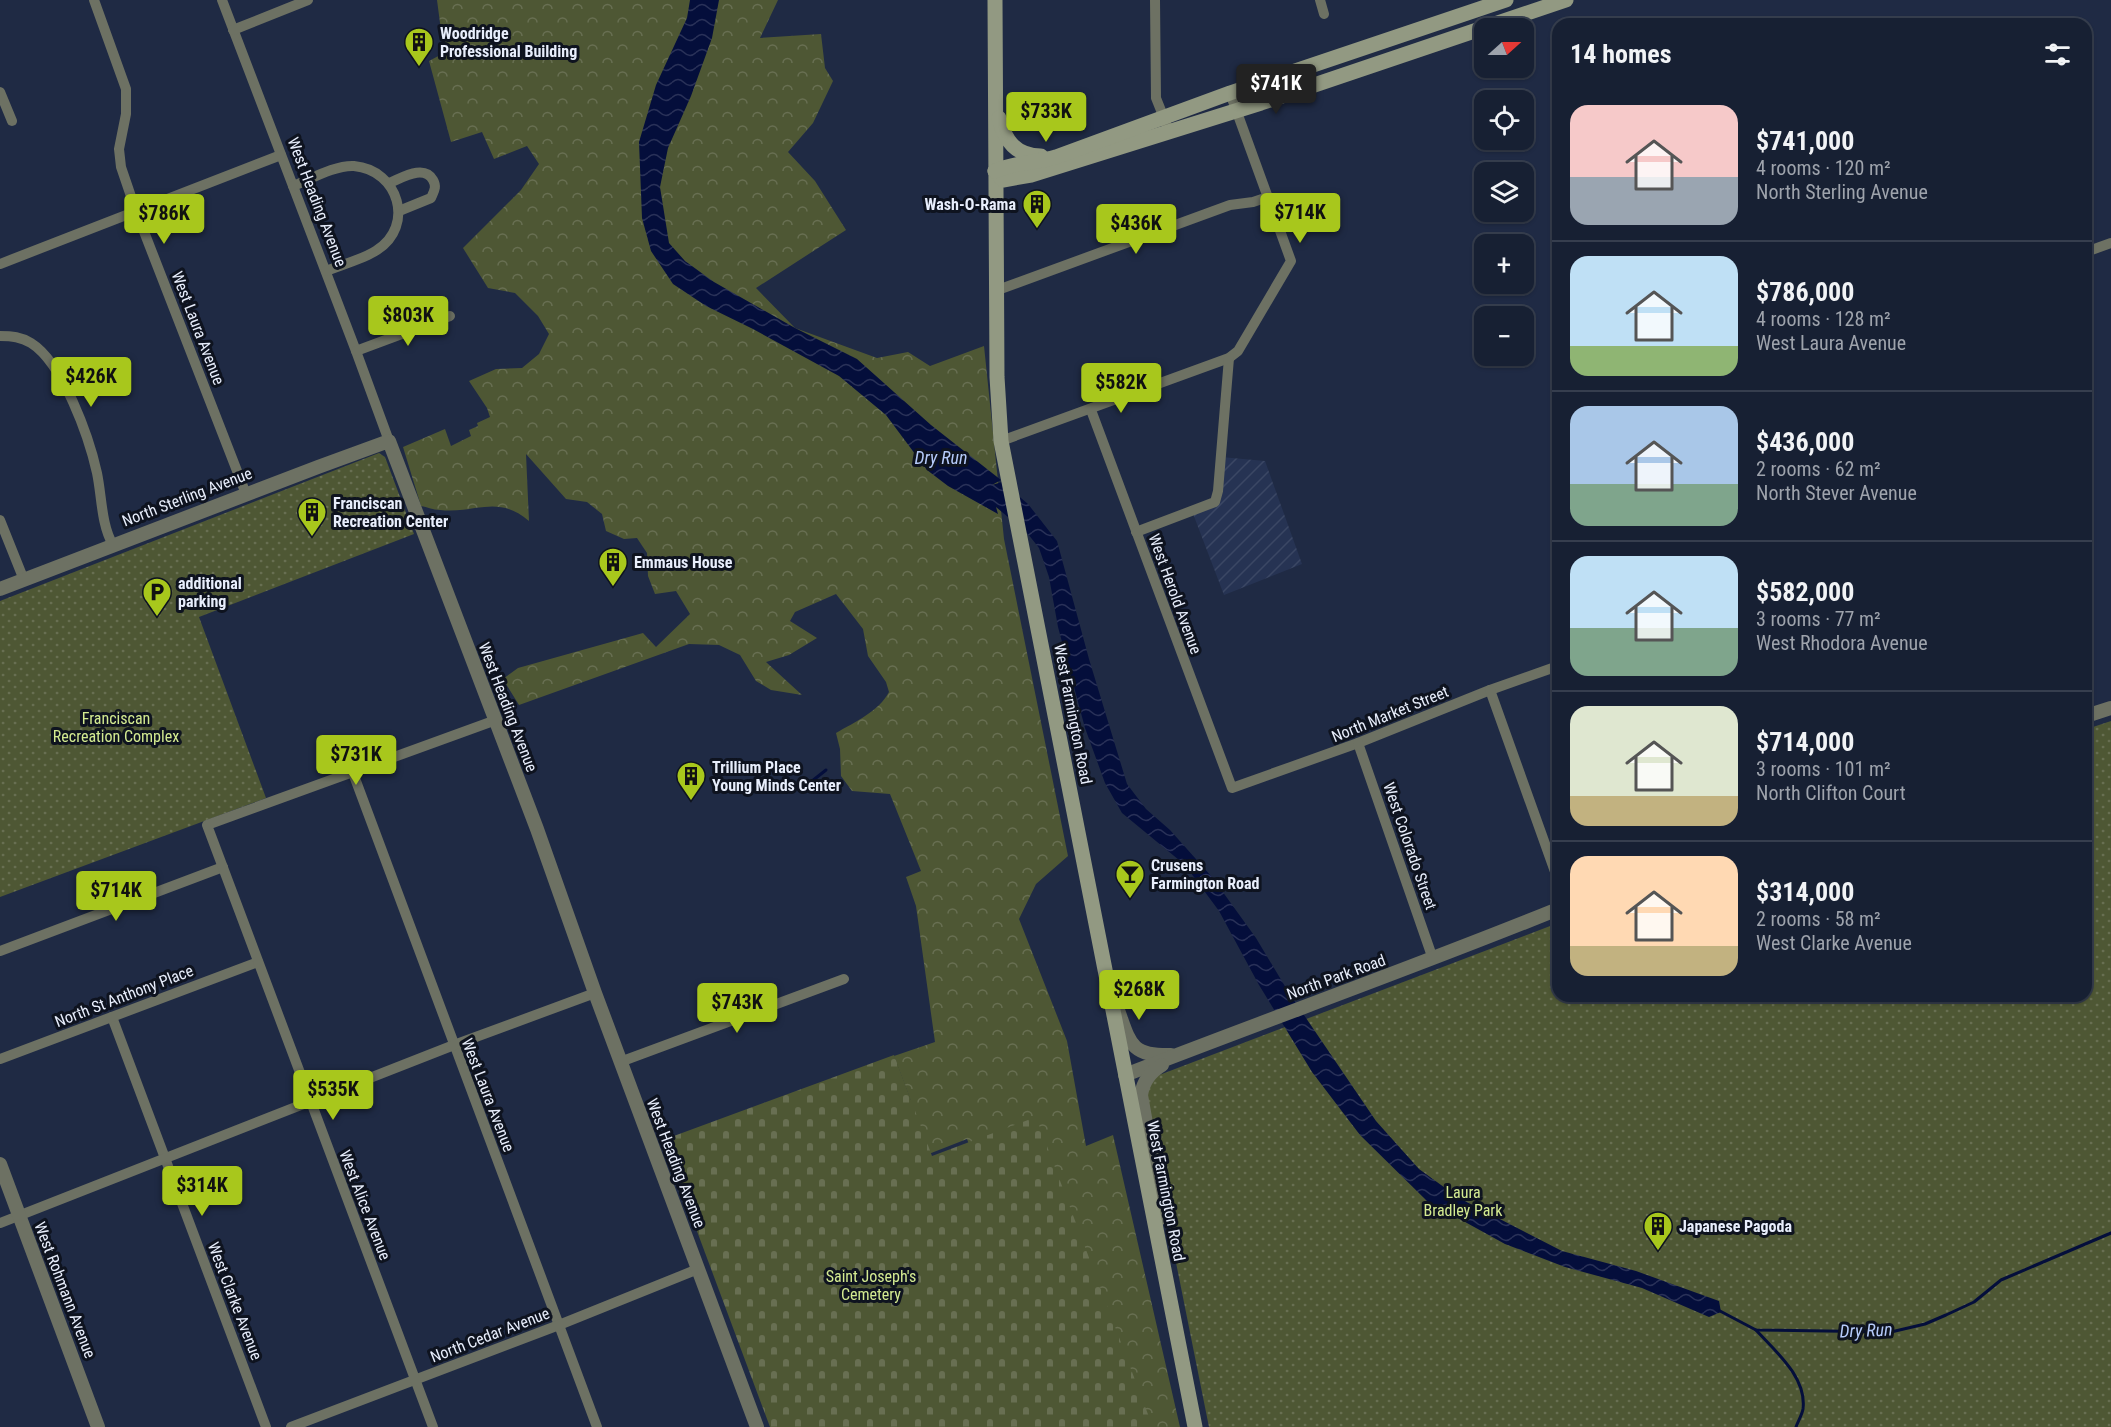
<!DOCTYPE html>
<html lang="en">
<head>
<meta charset="utf-8">
<style>
	body { margin:0; font-family:"Roboto Condensed",sans-serif; background:#242d3f; color:#f1f3f6; height:100vh; display:flex; flex-direction:column; font-size:22px; white-space:nowrap }
	* { box-sizing:border-box; margin:0 }
	p { font-size:20px; color:#9ea3ac }
	.icon { flex:none; width:33px; height:33px; fill:none; stroke:currentColor; stroke-width:2; stroke-linecap:round; stroke-linejoin:round }
	.map { position:relative; flex:1; overflow:hidden }
	.sheet { position:absolute; left:1552px; top:18px; width:540px; height:984px; display:flex; flex-direction:column; background:#172033; border-radius:18px; box-shadow:0 2px 4px #0004,0 0 0 2px #363e4e }
	.sheet>* { flex:none }
	.needle { width:39px; rotate:69deg }
	.controls { position:absolute; left:1474px; top:18px; display:grid; gap:12px }
	.controls a { display:grid; place-items:center; width:60px; height:60px; border-radius:12px; background:#172033; box-shadow:0 2px 4px #0004,0 0 0 2px #363e4e; font-size:30px }
	.price { position:absolute; translate:-50% -51px; padding:0 14px; border-radius:6px; background:#a8c71c; color:#111; font-size:20px; line-height:39px; filter:drop-shadow(0 2px 3px #0008) }
	.price::after { content:''; position:absolute; left:50%; top:36px; width:18px; height:14px; margin-left:-9px; background:inherit; clip-path:polygon(0 0,100% 0,50% 100%) }
	.price.current { background:#222; color:#fff }
	ul { padding:0; list-style:none }
	li { display:flex; align-items:center; gap:18px; height:150px; padding:0 18px }
	li+li { border-top:2px solid #363e4e }
	li span { display:grid; place-items:center; flex:none; width:168px; height:120px; border-radius:18px; color:#555 }
	li>.icon { margin-inline-start:auto }
	span .icon { width:72px; height:72px; fill:#fffc; stroke-width:1 }
	li b { font-size:26px }
	h2 { display:flex; justify-content:space-between; align-items:center; height:72px; padding:0 18px; font-size:26px }
	.map>svg:first-child { display:block }
	.industrial { fill:url(#industrial-furrows) }
	.forest { fill:url(#forest-crowns) }
	.cemetery { fill:url(#cemetery-stones) }
	.park { fill:url(#park-dots) }
	.water { fill:url(#water-waves) }
	.lines { fill:none; stroke-linecap:round; stroke-linejoin:round }
	.stream { stroke:#040e3b; stroke-width:3 }
	.minor { stroke:#6d7163; stroke-width:10 }
	.tertiary { stroke:#6d7163; stroke-width:14 }
	.secondary { stroke:#929982; stroke-width:15 }
	.labels { text-anchor:middle; dominant-baseline:central; stroke-width:6; stroke-linejoin:round; paint-order:stroke }
	.poi-label { font-size:16px; font-weight:bold; fill:#e8eefc; stroke:#0e131f; text-anchor:start }
	.street-label { font-size:16px; fill:#e8eefc; stroke:#0e131f }
	.park-label { font-size:16px; fill:#d4eb91; stroke:#0e131f }
	.water-label { font-size:18px; font-style:italic; fill:#b5caf9; stroke:#0e131f }
</style>
</head>
<body>
<div class="map">
<svg width="2111" height="1427" viewBox="0 0 2111 1427">
	<defs>
		<pattern id="industrial-furrows" width="10" height="10" patternUnits="userSpaceOnUse" patternTransform="scale(1.5)"><rect width="10" height="10" fill="#263353"/><path d="M-1 1l2-2M0 10L10 0M9 11l2-2" fill="none" stroke="#3b4764"/></pattern>
		<pattern id="forest-crowns" width="20" height="18" patternUnits="userSpaceOnUse" patternTransform="scale(1.5)"><rect width="20" height="18" fill="#4e5734"/><path d="M2 6a3 3 0 1 1 6 0M12 15a3 3 0 1 1 6 0" fill="none" stroke="#686f52"/></pattern>
		<pattern id="cemetery-stones" width="16" height="16" patternUnits="userSpaceOnUse" patternTransform="scale(1.5)"><rect width="16" height="16" fill="#4e5734"/><path d="M2 7V4a2 2 0 0 1 4 0v3zM10 15v-3a2 2 0 0 1 4 0v3z" fill="#686f52"/></pattern>
		<pattern id="park-dots" width="8" height="8" patternUnits="userSpaceOnUse" patternTransform="scale(1.5)"><rect width="8" height="8" fill="#4e5734"/><path d="M2 2h.1M6 6h.1" fill="none" stroke="#686f52" stroke-width="1.8" stroke-linecap="round"/></pattern>
		<pattern id="water-waves" width="16" height="10" patternUnits="userSpaceOnUse" patternTransform="scale(1.5)"><rect width="16" height="10" fill="#040e3b"/><path d="M0 5q4-4 8 0t8 0" fill="none" stroke="#293158"/></pattern>
	</defs>
	<rect width="100%" height="100%" fill="#1f2a44"/>
	<polygon class="industrial" points="1221,457 1265,461 1302,564 1224,595 1192,511 1215,502"/>
	<path class="forest" d="M437 0H778L760 38 821 34 825 68 833 81 813 123 788 152 815 181 846 230 756 288 795 328 877 358 908 352 930 366 984 346 1004 539 1068 856 1036 884 1019 919 1067 1041 1086 1146 1113 1135 1180 1427H1137L974 1158 967 1139 921 1157 900 1107 911 1101 894 1056 935 1042 916 906 906 877 921 871 890 794 852 791 841 776 840 749 836 733C855 722 879 711 889 692L886 682 868 656 863 629 836 594 795 612 790 621 817 638 789 655 766 662 802 695 771 690 756 681 740 655 719 645 689 644 519 705 503 679 518 668 643 633 656 647 690 614 676 591 655 594 648 576 647 553 637 538 624 539 606 531 602 514 587 502 566 499 526 454 529 521C498 494 474 514 440 510 434 510 427 507 421 506L403 447 445 429 451 446 471 436 469 430 478 426 477 423 490 417 487 408 469 381 496 369 522 368 539 354 549 334 538 316 515 293 488 288 463 248 521 190 539 164 527 146 494 159 482 132 451 142 429 61 444 53Z"/>
	<polygon class="cemetery" points="894,1055 932,1156 1036,1117 1152,1425 1146,1427 770,1427 663,1140"/>
	<g class="park">
		<polygon points="379,453 385,457 414,534 199,617 266,798 0,897 0,601"/>
		<polygon points="2111,721 2111,1427 1209,1427 1143,1098 1154,1077 1558,923 1558,996 2086,996 2087,729"/>
	</g>
	<polygon class="water" points="690,0 719,0 712,38 691,96 668,148 660,187 669,243 685,261 714,282 795,328 857,359 931,425 1001,480 992,485 1002,482 1028,504 1057,541 1089,659 1127,784 1146,809 1170,830 1212,877 1256,938 1289,993 1376,1121 1419,1169 1459,1198 1562,1251 1636,1271 1719,1301 1721,1312 1709,1317 1642,1288 1565,1267 1505,1244 1427,1201 1360,1135 1312,1072 1259,985 1219,911 1185,865 1122,813 1105,783 1085,728 1058,627 1049,577 1039,548 1028,534 996,507 998,514 948,486 927,470 886,415 839,376 753,329 706,306 673,284 651,251 642,218 639,142 656,85 687,18"/>
	<g class="lines">
		<g class="stream">
			<polyline points="807,785 826,770"/>
			<polyline points="1720,1311 1756,1330 1891,1332 1925,1324 1946,1315 1974,1302 2001,1280 2111,1233"/>
			<path d="M1756 1330C1775 1351 1807 1377 1803 1409 1802 1415 1798 1421 1796 1427"/>
		</g>
		<g class="minor">
			<polyline points="94,0 126,89 126,114 119,149 121,167 136,211 246,494"/>
			<polyline points="222,0 356,351 389,441"/>
			<polyline points="1155,0 1156,98 1166,123"/>
			<polyline points="1320,0 1324,14"/>
			<polyline points="233,30 308,0"/>
			<polyline points="0,92 12,121"/>
			<path d="M389 183C402 178 424 164 433 180 437 187 434 191 431 198L399 211"/>
			<path d="M293 186C311 179 335 165 354 166 399 170 415 226 377 250 364 259 341 265 326 271"/>
			<polyline points="2086,252 2111,243"/>
			<polyline points="0,264 281,155"/>
			<polyline points="995,291 1230,205 1253,202 1268,197"/>
			<path d="M0 336C12 336 21 337 31 343 63 363 89 437 97 473 102 497 101 524 113 545"/>
			<polyline points="356,351 450,316"/>
			<polyline points="1091,410 1232,788 1358,743 1490,690 1558,666"/>
			<polyline points="1001,441 1229,358 1238,351 1291,261 1230,93"/>
			<polyline points="0,520 24,580"/>
			<polyline points="1136,532 1215,502 1218,491 1229,358"/>
			<polyline points="1490,690 1558,880"/>
			<polyline points="2086,702 2091,714"/>
			<polyline points="1358,743 1433,959"/>
			<polyline points="353,773 597,1427"/>
			<polyline points="0,951 223,867"/>
			<polyline points="112,1017 266,1427"/>
			<polyline points="0,1059 258,962"/>
			<polyline points="620,1062 844,979"/>
			<polyline points="0,1223 454,1045 595,993"/>
			<polyline points="291,1427 559,1325 698,1269"/>
			<polyline points="433,1427 207,825 496,720"/>
		</g>
		<g class="tertiary">
			<polyline points="0,589 318,467 389,441 537,829 595,993 757,1427"/>
			<polyline points="2086,716 2111,708"/>
			<path d="M1118 1010C1130 1044 1131 1056 1171 1055"/>
			<path d="M1125 1075C1269 1019 1415 967 1558 909"/>
			<polyline points="0,1164 98,1427"/>
			<path d="M1159 1219 1158 1191 1141 1095C1143 1082 1150 1072 1162 1065"/>
		</g>
		<g class="secondary">
			<polyline points="995,0 997,377 1001,441 1195,1427"/>
			<path d="M999 118C1005 141 1016 156 1041 156"/>
			<polyline points="995,171 1003,180 1031,175 1261,103 1566,0"/>
			<path d="M995 171C1015 162 1036 163 1056 157L1230 93 1506 0"/>
		</g>
	</g>
	<defs>
		<g id="building-pin" transform="scale(1.5)"><path d="M0 17L-7.5 6A9.5 9.5 0 1 1 7.5 6Z" fill="#a8c71c" stroke="#0e131f"/><path d="M-4-6H4V6H1V3H-1V6H-4ZM-2.5-4.3h1.7v1.8h-1.7ZM.8-4.3h1.7v1.8H.8ZM-2.5-1h1.7V.8h-1.7ZM.8-1h1.7V.8H.8Z" fill="#111"/></g>
		<g id="parking-pin" transform="scale(1.5)"><path d="M0 17L-7.5 6A9.5 9.5 0 1 1 7.5 6Z" fill="#a8c71c" stroke="#0e131f"/><path d="M-3.5-5.5H1a3.5 3.5 0 0 1 0 7H-1V5.5H-3.5ZM-1-3.4V-.6H.8a1.4 1.4 0 0 0 0-2.8Z" fill="#111"/></g>
		<g id="bar-pin" transform="scale(1.5)"><path d="M0 17L-7.5 6A9.5 9.5 0 1 1 7.5 6Z" fill="#a8c71c" stroke="#0e131f"/><path d="M-6-5H6L.8 .8V4.5H3.5V6h-7V4.5H-.8V.8Z" fill="#111"/></g>
	</defs>
	<g fill-rule="evenodd">
		<use href="#building-pin" x="419" y="42"/>
		<use href="#building-pin" x="1037" y="204"/>
		<use href="#building-pin" x="312" y="512"/>
		<use href="#building-pin" x="613" y="562"/>
		<use href="#parking-pin" x="157" y="592"/>
		<use href="#building-pin" x="691" y="776"/>
		<use href="#bar-pin" x="1130" y="874"/>
		<use href="#building-pin" x="1658" y="1226"/>
	</g>
	<g class="labels">
		<g class="poi-label">
			<text x="440" y="33">Woodridge<tspan x="440" dy="18">Professional Building</tspan></text>
			<text x="1016" y="204" text-anchor="end">Wash-O-Rama</text>
			<text x="333" y="503">Franciscan<tspan x="333" dy="18">Recreation Center</tspan></text>
			<text x="634" y="562">Emmaus House</text>
			<text x="178" y="583">additional<tspan x="178" dy="18">parking</tspan></text>
			<text x="712" y="767">Trillium Place<tspan x="712" dy="18">Young Minds Center</tspan></text>
			<text x="1151" y="865">Crusens<tspan x="1151" dy="18">Farmington Road</tspan></text>
			<text x="1679" y="1226">Japanese Pagoda</text>
		</g>
		<g class="street-label">
			<text transform="translate(317 202) rotate(69)">West Heading Avenue</text>
			<text transform="translate(198 328) rotate(69)">West Laura Avenue</text>
			<text transform="translate(187 497) rotate(-21)">North Sterling Avenue</text>
			<text transform="translate(1175 594) rotate(70)">West Herold Avenue</text>
			<text transform="translate(508 707) rotate(69)">West Heading Avenue</text>
			<text transform="translate(1073 714) rotate(79)">West Farmington Road</text>
			<text transform="translate(1390 714) rotate(-22)">North Market Street</text>
			<text transform="translate(1410 846) rotate(71)">West Colorado Street</text>
			<text transform="translate(1336 977) rotate(-20)">North Park Road</text>
			<text transform="translate(124 996) rotate(-21)">North St Anthony Place</text>
			<text transform="translate(488 1095) rotate(69)">West Laura Avenue</text>
			<text transform="translate(676 1163) rotate(69)">West Heading Avenue</text>
			<text transform="translate(1166 1191) rotate(79)">West Farmington Road</text>
			<text transform="translate(365 1205) rotate(69)">West Alice Avenue</text>
			<text transform="translate(65 1290) rotate(69)">West Rohmann Avenue</text>
			<text transform="translate(235 1301) rotate(69)">West Clarke Avenue</text>
			<text transform="translate(490 1335) rotate(-21)">North Cedar Avenue</text>
		</g>
		<g class="park-label">
			<text x="116" y="718">Franciscan<tspan x="116" dy="18">Recreation Complex</tspan></text>
			<text x="1463" y="1192">Laura<tspan x="1463" dy="18">Bradley Park</tspan></text>
			<text x="871" y="1276">Saint Joseph's<tspan x="871" dy="18">Cemetery</tspan></text>
		</g>
		<g class="water-label">
			<text x="941" y="457">Dry Run</text>
			<text transform="translate(1866 1330) rotate(-2)">Dry Run</text>
		</g>
	</g>
</svg>
<div class="controls">
<a><svg class="needle" viewBox="-14 -14 28 28"><path d="M0-13l5 13h-10z" fill="#e53935"/><path d="M0 13l5-13h-10z" fill="#9ea3ac"/></svg></a>
<a><svg class="icon" aria-label="locate" viewBox="0 0 24 24"><circle cx="12" cy="12" r="6"/><path d="M12 2v4M12 18v4M2 12h4M18 12h4"/></svg></a>
<a><svg class="icon" aria-label="layers" viewBox="0 0 24 24"><path d="M12 4l9 5-9 5-9-5zM3 14l9 5 9-5"/></svg></a>
<a>+</a>
<a>−</a>
</div>
<b class="price current" style="left:1276px;top:115px">$741K</b>
<b class="price" style="left:1046px;top:143px">$733K</b>
<b class="price" style="left:1300px;top:244px">$714K</b>
<b class="price" style="left:164px;top:245px">$786K</b>
<b class="price" style="left:1136px;top:255px">$436K</b>
<b class="price" style="left:408px;top:347px">$803K</b>
<b class="price" style="left:91px;top:408px">$426K</b>
<b class="price" style="left:1121px;top:414px">$582K</b>
<b class="price" style="left:356px;top:786px">$731K</b>
<b class="price" style="left:116px;top:922px">$714K</b>
<b class="price" style="left:1139px;top:1021px">$268K</b>
<b class="price" style="left:737px;top:1034px">$743K</b>
<b class="price" style="left:333px;top:1121px">$535K</b>
<b class="price" style="left:202px;top:1217px">$314K</b>
<section class="sheet">
<h2>14 homes<svg class="icon" aria-label="filters" viewBox="0 0 24 24"><path d="M4 7h16M4 17h16"/><circle cx="9" cy="7" r="2"/><circle cx="15" cy="17" r="2"/></svg></h2>
<ul>
<li><span style="background:linear-gradient(#f6c9c9 60%,#9aa5b1 0)"><svg class="icon" aria-label="home" viewBox="0 0 24 24"><path d="M3 11l9-7 9 7M6 9v11h12V9"/></svg></span><div><b>$741,000</b><p>4 rooms · 120 m²</p><p>North Sterling Avenue</p></div></li>
<li><span style="background:linear-gradient(#bfe0f5 75%,#8fb573 0)"><svg class="icon" aria-label="home" viewBox="0 0 24 24"><path d="M3 11l9-7 9 7M6 9v11h12V9"/></svg></span><div><b>$786,000</b><p>4 rooms · 128 m²</p><p>West Laura Avenue</p></div></li>
<li><span style="background:linear-gradient(#a9c7e8 65%,#7fa58c 0)"><svg class="icon" aria-label="home" viewBox="0 0 24 24"><path d="M3 11l9-7 9 7M6 9v11h12V9"/></svg></span><div><b>$436,000</b><p>2 rooms · 62 m²</p><p>North Stever Avenue</p></div></li>
<li><span style="background:linear-gradient(#bfe0f5 60%,#7fa58c 0)"><svg class="icon" aria-label="home" viewBox="0 0 24 24"><path d="M3 11l9-7 9 7M6 9v11h12V9"/></svg></span><div><b>$582,000</b><p>3 rooms · 77 m²</p><p>West Rhodora Avenue</p></div></li>
<li><span style="background:linear-gradient(#dfe7d0 75%,#c2b280 0)"><svg class="icon" aria-label="home" viewBox="0 0 24 24"><path d="M3 11l9-7 9 7M6 9v11h12V9"/></svg></span><div><b>$714,000</b><p>3 rooms · 101 m²</p><p>North Clifton Court</p></div></li>
<li><span style="background:linear-gradient(#ffd9b3 75%,#c2b280 0)"><svg class="icon" aria-label="home" viewBox="0 0 24 24"><path d="M3 11l9-7 9 7M6 9v11h12V9"/></svg></span><div><b>$314,000</b><p>2 rooms · 58 m²</p><p>West Clarke Avenue</p></div></li>
</ul>
</section>
</div>
</body>
</html>
